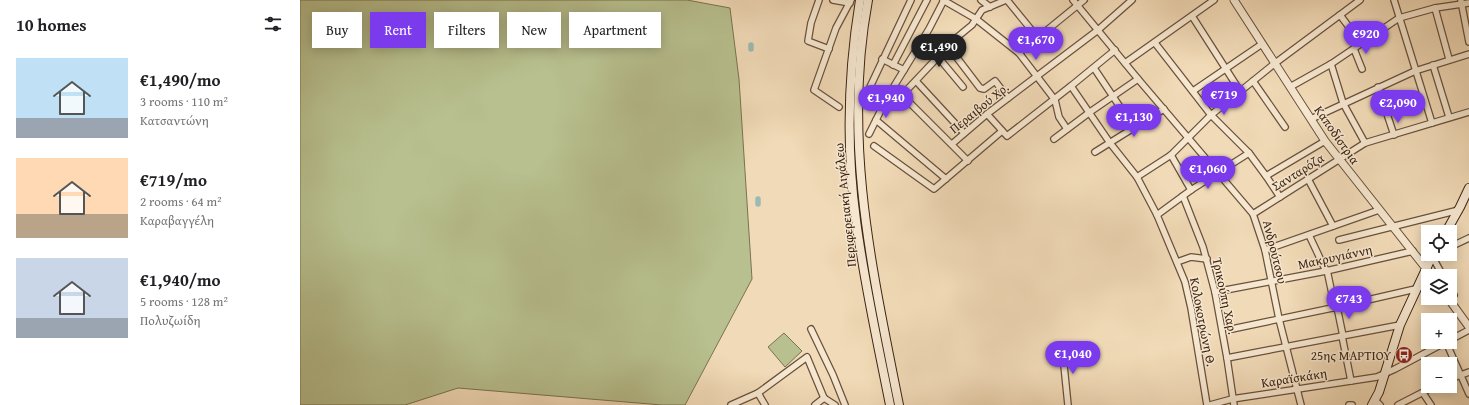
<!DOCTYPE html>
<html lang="en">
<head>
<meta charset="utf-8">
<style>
	body { margin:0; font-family:"Gentium Book Plus",serif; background:#f2f2f2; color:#202124; height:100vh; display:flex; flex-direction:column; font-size:15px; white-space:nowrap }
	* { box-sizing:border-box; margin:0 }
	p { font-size:13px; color:#757577 }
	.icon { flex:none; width:22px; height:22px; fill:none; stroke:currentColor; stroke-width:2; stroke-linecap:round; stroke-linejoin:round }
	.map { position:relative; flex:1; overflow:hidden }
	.side { display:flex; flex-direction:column; background:#fff; width:300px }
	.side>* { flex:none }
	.hud { position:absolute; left:12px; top:12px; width:380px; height:36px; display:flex; gap:8px }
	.tools { position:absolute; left:1121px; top:225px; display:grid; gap:8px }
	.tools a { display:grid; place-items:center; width:36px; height:36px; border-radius:0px; background:#fff; box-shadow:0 2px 10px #0003; font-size:20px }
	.price { position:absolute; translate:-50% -34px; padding:0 9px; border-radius:14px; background:#7c3aed; color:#fff; font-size:13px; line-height:26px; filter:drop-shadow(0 1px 2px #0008) }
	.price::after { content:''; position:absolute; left:50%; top:24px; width:12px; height:9px; margin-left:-6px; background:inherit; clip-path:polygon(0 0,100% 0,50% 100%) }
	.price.current { background:#222; color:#fff }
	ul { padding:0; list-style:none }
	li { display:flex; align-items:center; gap:12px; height:100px; padding:0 16px }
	li span { display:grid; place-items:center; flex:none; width:112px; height:80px; border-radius:0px; color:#555 }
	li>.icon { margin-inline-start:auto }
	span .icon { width:48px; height:48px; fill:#fffc; stroke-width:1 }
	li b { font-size:17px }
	h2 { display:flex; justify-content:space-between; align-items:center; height:48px; padding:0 16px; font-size:17px }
	.tag { padding:0 14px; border-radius:0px; background:#fff; box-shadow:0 2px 10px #0003; font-size:14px; line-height:36px }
	.tag.current { background:#7c3aed; color:#fff }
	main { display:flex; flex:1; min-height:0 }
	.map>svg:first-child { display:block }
	.green { fill:#b8c08f; stroke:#7a7250 }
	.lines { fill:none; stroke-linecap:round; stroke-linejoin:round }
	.canal { stroke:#9bbab3; stroke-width:5.5 }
	.minor-casing { stroke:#6a513b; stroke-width:8 }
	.tertiary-casing { stroke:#6a513b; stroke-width:9 }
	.secondary-casing { stroke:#3d2312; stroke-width:10 }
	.minor { stroke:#f6e7d0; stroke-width:5.5 }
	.tertiary { stroke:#f6e7d0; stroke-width:7 }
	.secondary { stroke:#f6e7d0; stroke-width:8 }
	.labels { text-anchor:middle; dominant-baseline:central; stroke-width:3; stroke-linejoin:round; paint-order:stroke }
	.street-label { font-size:13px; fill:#3d2312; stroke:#f6e7d0 }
	.poi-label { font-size:13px; fill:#3d2312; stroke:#f6e7d0; text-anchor:end }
</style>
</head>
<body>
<main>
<section class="side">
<h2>10 homes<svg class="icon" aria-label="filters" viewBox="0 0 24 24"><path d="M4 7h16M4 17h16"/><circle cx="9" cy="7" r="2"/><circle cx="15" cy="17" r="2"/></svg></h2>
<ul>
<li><span style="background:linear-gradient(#bfe0f5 75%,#9aa5b1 0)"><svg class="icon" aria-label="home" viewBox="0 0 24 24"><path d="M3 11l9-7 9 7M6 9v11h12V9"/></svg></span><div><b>€1,490/mo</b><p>3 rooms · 110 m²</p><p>Κατσαντώνη</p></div></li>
<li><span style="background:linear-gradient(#ffd9b3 70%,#b9a48a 0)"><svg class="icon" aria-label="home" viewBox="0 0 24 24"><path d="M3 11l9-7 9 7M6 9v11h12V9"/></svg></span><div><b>€719/mo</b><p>2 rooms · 64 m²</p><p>Καραβαγγέλη</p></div></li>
<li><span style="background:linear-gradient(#c9d6e8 75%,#9aa5b1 0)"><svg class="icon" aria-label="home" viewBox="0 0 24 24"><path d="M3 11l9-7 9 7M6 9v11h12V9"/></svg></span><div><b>€1,940/mo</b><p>5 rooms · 128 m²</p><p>Πολυζωίδη</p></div></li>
</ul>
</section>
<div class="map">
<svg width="1169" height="405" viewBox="0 0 1169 405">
	<rect width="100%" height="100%" fill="#f1dab7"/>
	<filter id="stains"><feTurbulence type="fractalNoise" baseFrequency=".005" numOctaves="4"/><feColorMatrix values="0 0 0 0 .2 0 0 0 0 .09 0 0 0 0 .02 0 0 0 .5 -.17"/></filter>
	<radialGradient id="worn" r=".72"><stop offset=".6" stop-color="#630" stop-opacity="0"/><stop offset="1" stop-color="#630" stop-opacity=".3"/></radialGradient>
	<g class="green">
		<polygon points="0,0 387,0 430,8 439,79 452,279 385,405 362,405 158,388 105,405 0,405"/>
		<polygon points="484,333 502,351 485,367 468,347"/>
	</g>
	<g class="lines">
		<g class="canal">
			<polyline points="451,45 451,49"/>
			<polyline points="458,199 458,204"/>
		</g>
		<g class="minor-casing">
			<g id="minor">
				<polyline points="519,0 511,23 508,41 529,49"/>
				<polyline points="533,0 550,3"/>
				<polyline points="643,0 676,19 719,53 755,100 759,117 767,129"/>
				<polyline points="681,0 690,7"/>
				<polyline points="707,0 738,38"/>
				<polyline points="773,0 838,79 953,214 965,250 979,319 1001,405"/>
				<polyline points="1094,0 1132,123"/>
				<polyline points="1161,1 1169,42"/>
				<polyline points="1135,8 1149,59"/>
				<polyline points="1040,15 1061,43"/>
				<polyline points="892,16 940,91"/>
				<polyline points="855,43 911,115 949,153 966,176 980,197"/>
				<polyline points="648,46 680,88 684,89 695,81 708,98"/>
				<polyline points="1054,49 1062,69"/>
				<polyline points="719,53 784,0"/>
				<polyline points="638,57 663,87"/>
				<polyline points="582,59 604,70"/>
				<polyline points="825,63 914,0"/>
				<polyline points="1031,64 1043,103 1065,143"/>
				<polyline points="593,65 627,0"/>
				<polyline points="1133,65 1149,117"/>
				<polyline points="794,68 834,128"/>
				<polyline points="616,81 664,133"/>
				<polyline points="953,81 985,127"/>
				<polyline points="771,86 810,143 837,177 857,215 885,282 891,308 907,405"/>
				<polyline points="990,87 1031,64 1099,18 1135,8 1169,3"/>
				<polyline points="1078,87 1094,135"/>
				<polyline points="893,91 962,44"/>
				<polyline points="604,93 604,96 611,104 668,161"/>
				<polyline points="588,96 604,93 655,39 672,25 682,10 706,0"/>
				<polyline points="588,96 570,87 611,0"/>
				<polyline points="539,107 514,90 536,28 551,0"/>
				<polyline points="687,114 707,136 771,86 815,50"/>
				<polyline points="1011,119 1115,71 1169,54"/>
				<polyline points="576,120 646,179"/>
				<polyline points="569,134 588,96 629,29 644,0"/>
				<polyline points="754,139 790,112 838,79"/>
				<polyline points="652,144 687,114 798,30 832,0"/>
				<polyline points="574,146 634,189 702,131"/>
				<polyline points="795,152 864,109"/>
				<polyline points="871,155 891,190"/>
				<polyline points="966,176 1025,141"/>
				<polyline points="837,177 871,155 911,115 974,64 1060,0"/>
				<polyline points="1008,179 1033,226"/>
				<polyline points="883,196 903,247 915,292 927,358 934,405"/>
				<polyline points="953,214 1065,143 1169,112"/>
				<polyline points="857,215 891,190 949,153"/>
				<polyline points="1009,235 1026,271"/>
				<polyline points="1039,240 1159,210"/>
				<polyline points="1150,247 1169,238"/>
				<polyline points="965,250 1079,210"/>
				<polyline points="1132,256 1143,276"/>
				<polyline points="877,262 891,257 907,259"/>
				<polyline points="1027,270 1035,308"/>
				<polyline points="1150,288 1154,295"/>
				<polyline points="915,292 1026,271 1113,251"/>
				<polyline points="1037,307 1043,336"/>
				<polyline points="511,329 533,375 545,405"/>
				<polyline points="932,329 1037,307 1111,290 1116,289"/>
				<polyline points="1042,336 1051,381"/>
				<polyline points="1150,340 1169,330"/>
				<polyline points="1146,342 1169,394"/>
				<polyline points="762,346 768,405"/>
				<polyline points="927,358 1100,325"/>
				<polyline points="1150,379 1169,372"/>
				<polyline points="458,393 465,405"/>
				<polyline points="1123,393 1131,405"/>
				<polyline points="524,398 535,405"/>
				<polyline points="1075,400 1080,405"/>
				<polyline points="431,405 458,393 507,357 524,398"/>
				<polyline points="515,405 524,398"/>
				<polyline points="910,405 932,399 1077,377 1095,369 1146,342"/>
				<polyline points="1049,405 1052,405"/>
				<polyline points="1098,405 1135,386"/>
			</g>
		</g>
		<g class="tertiary-casing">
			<g id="tertiary">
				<polyline points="934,0 1025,141 1132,276"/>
				<polyline points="1148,298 1169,327"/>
			</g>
		</g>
		<g class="secondary-casing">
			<g id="secondary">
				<path d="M560 0C548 73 546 147 556 220 564 282 578 344 590 405"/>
				<path d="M568 0C542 139 572 269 599 405"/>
				<polyline points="1146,232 1160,207 1169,188"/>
				<polyline points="1072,405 1079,392 1100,325 1133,254"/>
			</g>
		</g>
		<use href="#minor" class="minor"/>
		<use href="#tertiary" class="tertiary"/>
		<use href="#secondary" class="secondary"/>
	</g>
	<defs>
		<g id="bus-disc" transform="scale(0.9)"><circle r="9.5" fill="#8f2418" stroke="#f6e7d0"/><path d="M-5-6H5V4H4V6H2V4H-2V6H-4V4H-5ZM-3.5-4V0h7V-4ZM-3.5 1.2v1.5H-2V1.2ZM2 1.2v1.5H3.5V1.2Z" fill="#fff"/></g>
	</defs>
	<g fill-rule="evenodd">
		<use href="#bus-disc" x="1104" y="355"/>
	</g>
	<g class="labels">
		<g class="street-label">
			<text transform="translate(679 108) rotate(-39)">Περαιβού Χρ.</text>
			<text transform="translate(1037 135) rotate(55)">Καποδίστρια</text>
			<text transform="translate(998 172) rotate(-32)">Σανταρόζα</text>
			<text transform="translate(545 205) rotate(-96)">Περιφερειακή Αιγάλεω</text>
			<text transform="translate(975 252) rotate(76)">Ανδρούτσου</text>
			<text transform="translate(1035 257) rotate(-12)">Μακρυγιάννη</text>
			<text transform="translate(925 296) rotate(78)">Τρικούπη Χαρ.</text>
			<text transform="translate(903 322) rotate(79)">Κολοκοτρώνη Θ.</text>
			<text transform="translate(994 378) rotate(-9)">Καραϊσκάκη</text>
		</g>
		<g class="poi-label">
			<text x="1091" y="355">25ης ΜΑΡΤΙΟΥ</text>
		</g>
	</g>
	<rect width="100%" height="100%" filter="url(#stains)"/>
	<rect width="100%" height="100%" fill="url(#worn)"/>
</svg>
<div class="tools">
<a><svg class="icon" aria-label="locate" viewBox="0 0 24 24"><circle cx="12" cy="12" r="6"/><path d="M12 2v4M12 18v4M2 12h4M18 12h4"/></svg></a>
<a><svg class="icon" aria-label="layers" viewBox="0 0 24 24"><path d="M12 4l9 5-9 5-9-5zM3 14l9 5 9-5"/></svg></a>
<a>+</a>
<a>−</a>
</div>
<b class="price" style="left:1066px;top:55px">€920</b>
<b class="price" style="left:736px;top:61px">€1,670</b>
<b class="price current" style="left:639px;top:68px">€1,490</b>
<b class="price" style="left:924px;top:116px">€719</b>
<b class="price" style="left:586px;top:119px">€1,940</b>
<b class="price" style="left:1098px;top:124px">€2,090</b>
<b class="price" style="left:834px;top:138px">€1,130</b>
<b class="price" style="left:908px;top:190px">€1,060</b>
<b class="price" style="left:1049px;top:320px">€743</b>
<b class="price" style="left:773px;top:375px">€1,040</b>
<div class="hud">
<a class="tag">Buy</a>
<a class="tag current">Rent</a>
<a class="tag">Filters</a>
<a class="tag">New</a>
<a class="tag">Apartment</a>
</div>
</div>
</main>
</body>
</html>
